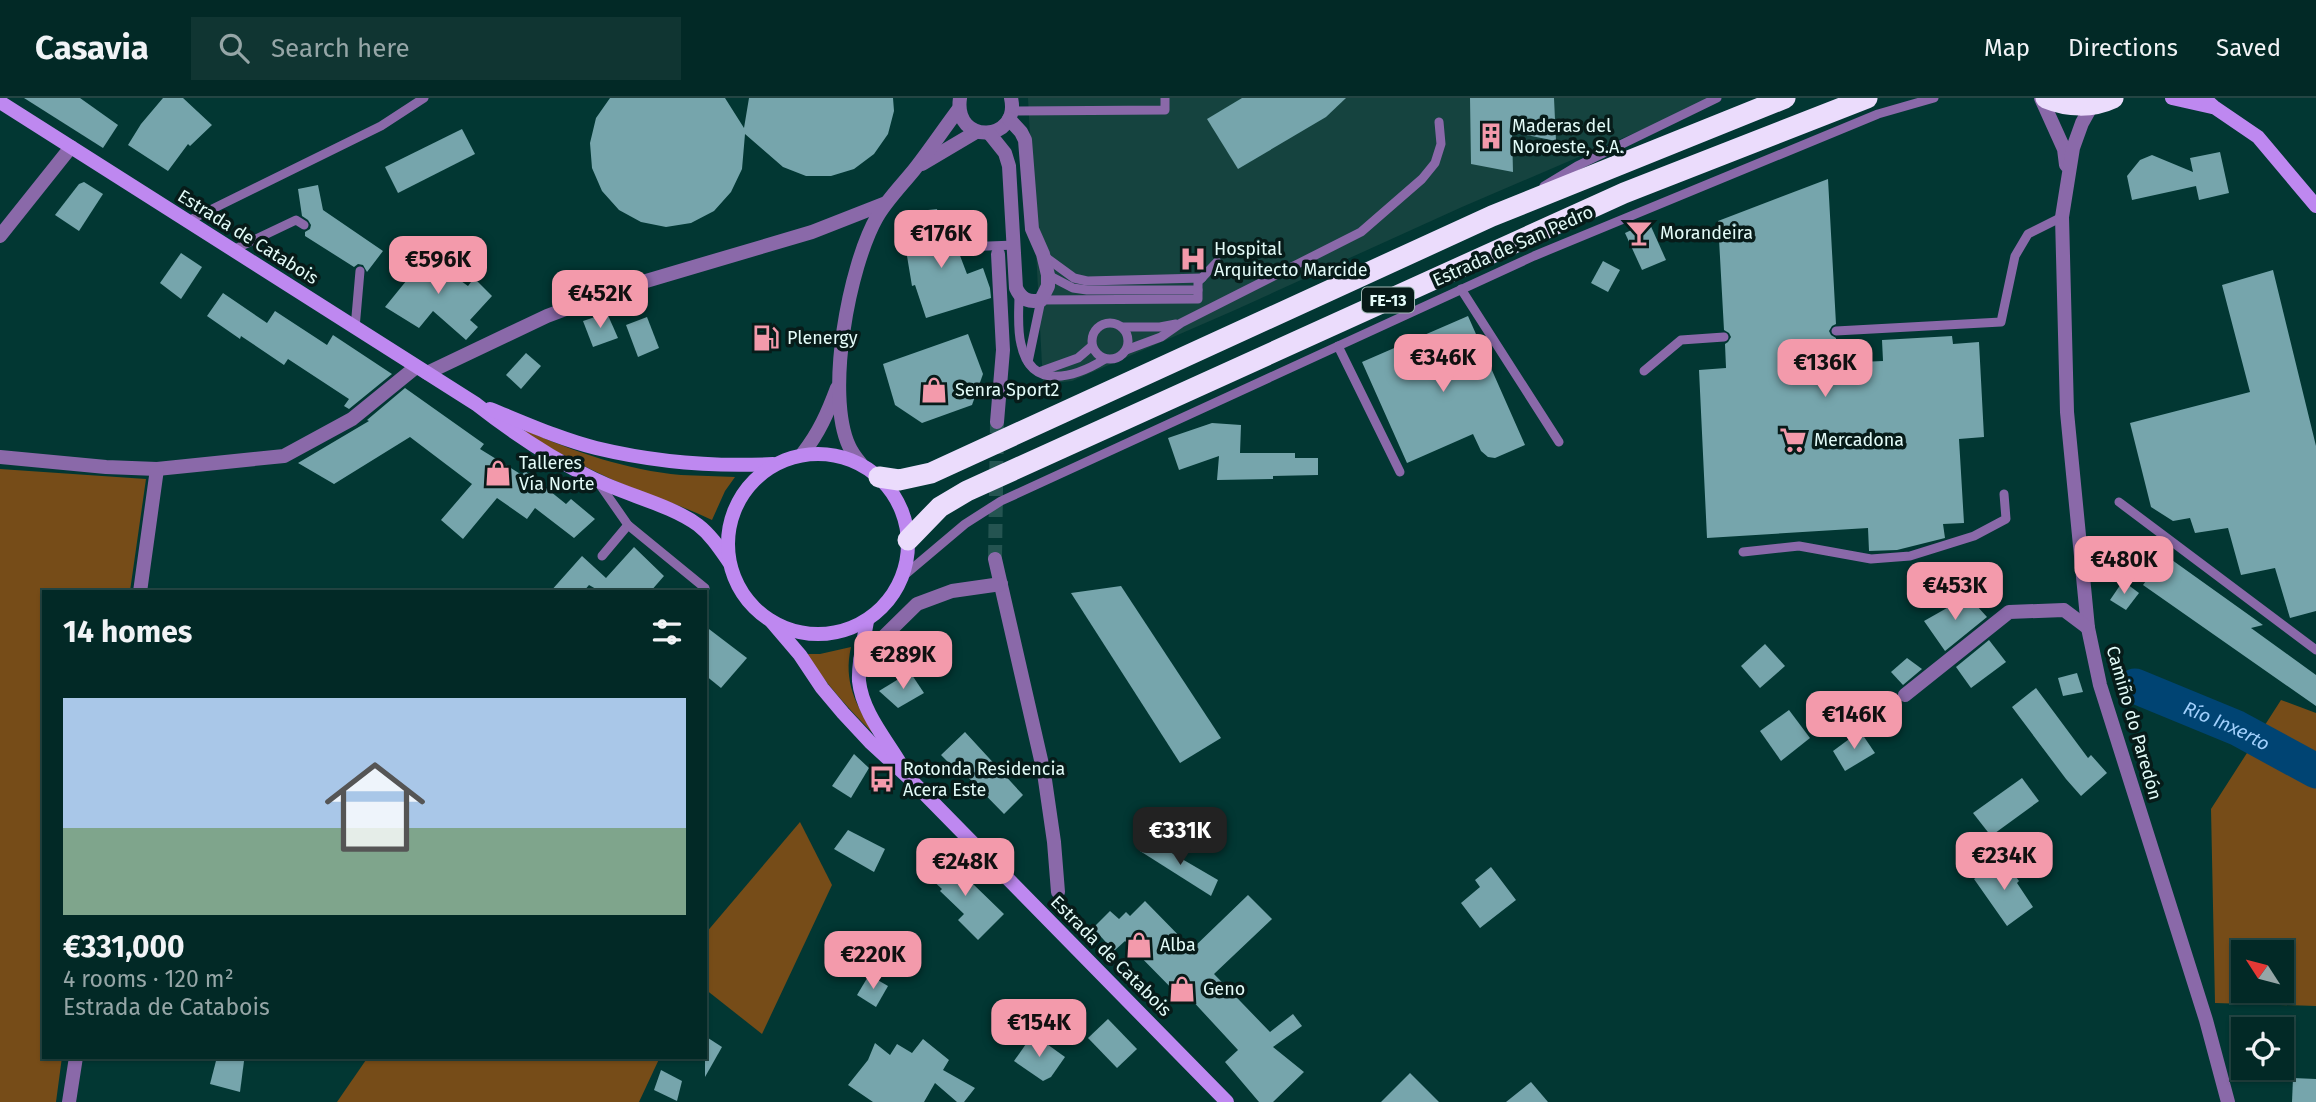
<!DOCTYPE html>
<html lang="en">
<head>
<meta charset="utf-8">
<style>
	body { margin:0; font-family:"Fira Sans",sans-serif; background:#103532; color:#f1f3f6; height:100vh; display:flex; flex-direction:column; font-size:26px; white-space:nowrap }
	* { box-sizing:border-box; margin:0 }
	p { font-size:23px; color:#96a6a7 }
	.icon { flex:none; width:38px; height:38px; fill:none; stroke:currentColor; stroke-width:2; stroke-linecap:round; stroke-linejoin:round }
	.map { position:relative; flex:1; overflow:hidden }
	.sheet { position:absolute; left:42px; top:492px; width:665px; height:469px; display:flex; flex-direction:column; background:#022926; border-radius:0px; box-shadow:0 2px 5px #0004,0 0 0 2px #234543 }
	.sheet>* { flex:none }
	.needle { width:46px; rotate:306deg }
	.controls { position:absolute; left:2231px; top:842px; display:grid; gap:14px }
	.controls a { display:grid; place-items:center; width:63px; height:63px; border-radius:0px; background:#022926; box-shadow:0 2px 5px #0004,0 0 0 2px #234543; font-size:35px }
	.price { position:absolute; translate:-50% -60px; padding:0 16px; border-radius:14px; background:#f39aab; color:#111; font-size:23px; line-height:46px; filter:drop-shadow(0 2px 4px #0008) }
	.price::after { content:''; position:absolute; left:50%; top:42px; width:21px; height:16px; margin-left:-10px; background:inherit; clip-path:polygon(0 0,100% 0,50% 100%) }
	.price.current { background:#222; color:#fff }
	ul { padding:0; list-style:none }
	li { display:grid; align-content:center; gap:14px; height:371px; padding:0 21px }
	li span { display:grid; place-items:center; height:217px; border-radius:0px; color:#555 }
	li>.icon { margin-inline-start:auto }
	span .icon { width:126px; height:126px; fill:#fffc; stroke-width:1 }
	li b { font-size:30px }
	h2 { display:flex; justify-content:space-between; align-items:center; height:84px; padding:0 21px; font-size:30px }
	header { display:flex; align-items:center; gap:42px; box-sizing:border-box; height:98px; padding:0 35px; background:#022926; border-bottom:2px solid #234543 }
	header strong { font-size:33px }
	nav { display:flex; gap:38px; margin-inline-start:auto; font-size:24px }
	.search { width:490px; height:63px; background:#103532; display:flex; align-items:center; gap:18px; box-sizing:border-box; padding:0 24px; border-radius:0px; color:#96a6a7; font-size:26px }
	.map>svg:first-child { display:block }
	.built { fill:#15433f }
	.green { fill:#764c18; fill-rule:evenodd }
	.lines { fill:none; stroke-linecap:round; stroke-linejoin:round }
	.river { stroke:#004473; stroke-width:35 }
	.building { fill:#76a5ac }
	.street-tunnel { stroke:#245451; stroke-width:14; stroke-dasharray:14 7; stroke-linecap:butt }
	.lane { stroke:#8a69a9; stroke-width:9 }
	.street { stroke:#8a69a9; stroke-width:14 }
	.secondary { stroke:#be88f0; stroke-width:14 }
	.highway { stroke:#ebdcfc; stroke-width:21 }
	.labels { text-anchor:middle; dominant-baseline:central; stroke-width:7; stroke-linejoin:round; paint-order:stroke }
	.shield { fill:#071b19; stroke:#a1b8b5; stroke-width:2 }
	.shield-label { font-size:16px; font-weight:bold; fill:#e3fbf8 }
	.poi-label { font-size:18px; fill:#e3fbf8; stroke:#071b19; text-anchor:start }
	.street-label { font-size:18px; fill:#e3fbf8; stroke:#071b19 }
	.water-label { font-size:19px; font-style:italic; fill:#a1d0fc; stroke:#071b19 }
</style>
</head>
<body>
<header>
<strong>Casavia</strong>
<div class="search"><svg class="icon" aria-label="search" viewBox="0 0 24 24"><circle cx="10" cy="10" r="6"/><path d="M15 15l6 6"/></svg>Search here</div>
<nav><a>Map</a><a>Directions</a><a>Saved</a></nav>
</header>
<div class="map">
<svg width="2316" height="1004" viewBox="0 0 2316 1004">
	<rect width="100%" height="100%" fill="#023733"/>
	<polygon class="built" points="1028,0 1708,0 1681,15 1462,109 1235,212 1072,283 1043,286"/>
	<g class="green">
		<path d="M525 332C574 354 627 372 681 377 699 378 717 378 735 379L725 393 712 422C679 406 644 396 611 381 581 367 552 351 523 335Z"/>
		<polygon points="0,371 146,381 130,493 44,494 44,959 62,959 56,1004 0,1004"/>
		<path d="M851 549C843 584 856 607 874 636 848 611 826 585 806 556H820Z"/>
		<path d="M2281 602 2316 615V908L2215 905 2211 711ZM2282 854V892H2244V854Z"/>
		<polygon points="800,724 832,787 762,936 705,891 705,836"/>
		<polygon points="368,959 660,959 639,1004 337,1004"/>
	</g>
	<g class="lines">
		<path class="river" id="s1" d="M2135 588 2237 630 2316 673"/>
	</g>
	<g class="building">
		<polygon points="24,0 80,0 118,27 103,50"/>
		<polygon points="163,0 183,0 212,27 190,48 188,46 168,73 128,47 141,26"/>
		<polygon points="610,0 725,0 744,30 749,0 893,0 894,13 888,36 874,56 854,71 831,78 806,78 783,69 745,36 742,71 731,94 714,113 691,125 666,129 641,124 619,112 602,93 592,70 590,45 596,20"/>
		<polygon points="1242,0 1346,0 1326,19 1238,71 1207,21"/>
		<polygon points="1470,0 1554,0 1556,43 1512,34 1513,74 1471,66"/>
		<polygon points="462,31 475,56 398,95 385,69"/>
		<polygon points="2220,54 2229,95 2199,102 2196,88 2132,102 2127,78 2140,62 2152,57 2193,74 2190,60"/>
		<polygon points="1828,81 1836,226 1832,228 1829,233 1831,237 1836,240 1837,265 1883,263 1882,242 1952,238 1953,246 1979,244 1984,339 1959,341 1964,425 1943,426 1945,440 1897,452 1869,453 1868,430 1707,440 1699,272 1726,270 1725,246 1728,244 1731,239 1729,235 1724,232 1718,123"/>
		<polygon points="84,84 103,96 79,133 55,117 79,86"/>
		<polygon points="318,87 323,112 383,153 367,174 363,167 358,166 354,169 305,138 305,134 310,131 311,127 308,122 302,118 298,91"/>
		<polygon points="937,111 943,145 954,141 956,152 959,155 967,176 983,170 990,190 991,200 926,220 915,187 912,188 904,140 914,139 911,123 928,112"/>
		<polygon points="1649,124 1666,162 1642,172 1625,135"/>
		<polygon points="416,151 468,188 474,180 492,198 470,222 478,229 466,242 433,213 419,230 385,209 411,177 400,168"/>
		<polygon points="181,155 202,169 181,201 160,185"/>
		<polygon points="1603,163 1620,172 1608,194 1591,185"/>
		<polygon points="2273,172 2316,348 2316,513 2290,520 2275,470 2241,477 2228,430 2195,435 2190,420 2173,423 2151,409 2130,325 2250,294 2222,187"/>
		<polygon points="223,195 267,225 275,213 327,247 333,237 392,276 349,311 344,308 349,301 288,261 284,267 241,238 240,241 207,218"/>
		<polygon points="607,215 618,240 593,249 583,223"/>
		<polygon points="1468,218 1525,347 1495,360 1488,359 1481,353 1473,336 1407,365 1362,264"/>
		<polygon points="647,219 659,250 638,259 626,227"/>
		<polygon points="968,236 983,276 972,307 922,325 895,307 883,266"/>
		<polygon points="526,255 541,268 521,291 506,277"/>
		<polygon points="405,290 484,346 480,351 522,377 525,373 566,406 571,401 595,421 574,440 535,410 527,421 497,400 463,441 441,422 472,386 410,339 334,386 298,365 369,323 367,322"/>
		<polygon points="1212,325 1241,327 1240,355 1295,355 1295,360 1318,360 1318,377 1273,378 1273,381 1217,382 1219,358 1179,372 1168,340"/>
		<polygon points="634,449 664,478 650,494 593,494 596,491 589,487 583,494 550,494 582,458 606,480"/>
		<polygon points="2165,457 2263,527 2251,530 2316,577 2316,608 2143,487"/>
		<polygon points="2123,483 2139,495 2126,512 2110,502"/>
		<polygon points="1121,488 1221,640 1180,665 1071,495"/>
		<polygon points="1966,496 1987,519 1945,553 1924,523 1954,506"/>
		<polygon points="705,528 747,560 721,590 705,577"/>
		<polygon points="1989,542 2006,564 1971,590 1956,569"/>
		<polygon points="1765,546 1785,568 1760,590 1741,568"/>
		<polygon points="1907,560 1922,571 1903,587 1891,574"/>
		<polygon points="910,574 924,595 898,610 879,593"/>
		<polygon points="2077,575 2083,594 2063,598 2058,580"/>
		<polygon points="2036,590 2088,660 2091,657 2107,675 2081,698 2066,681 2012,609"/>
		<polygon points="1789,612 1810,640 1781,663 1760,633"/>
		<polygon points="1860,633 1875,655 1845,673 1833,653"/>
		<polygon points="965,634 1023,697 1004,716 960,671 958,674 941,657"/>
		<polygon points="854,656 869,670 851,700 832,688"/>
		<polygon points="2022,680 2039,703 1991,738 1973,715"/>
		<polygon points="848,732 885,751 874,774 834,751"/>
		<polygon points="1146,740 1218,782 1211,798 1140,753"/>
		<polygon points="941,755 1004,816 978,842 958,822 964,816 940,793 942,791 928,778"/>
		<polygon points="2002,760 2019,783 2017,785 2033,809 2007,828 1974,781"/>
		<polygon points="1491,769 1516,802 1480,830 1461,805 1480,789 1475,782"/>
		<polygon points="1248,797 1272,821 1214,876 1270,934 1293,916 1302,928 1273,949 1304,974 1273,1004 1259,1004 1225,964 1238,952 1189,899 1185,904 1125,843 1114,853 1093,830 1110,813 1119,821 1126,814 1130,818 1145,803 1192,851"/>
		<polygon points="869,877 888,888 876,909 857,897"/>
		<polygon points="1108,921 1137,951 1117,970 1088,940"/>
		<polygon points="1033,936 1065,959 1051,979 1043,983 1014,963"/>
		<polygon points="705,938 722,949 705,979"/>
		<polygon points="923,941 949,962 943,972 975,990 964,1004 957,1004 935,985 924,1004 873,1004 848,987 868,962 875,945 890,957 897,946 912,955"/>
		<polygon points="217,959 244,963 240,994 210,986"/>
		<polygon points="661,972 682,983 677,1003 654,992"/>
		<polygon points="1410,975 1439,1004 1381,1004"/>
		<polygon points="2293,980 2316,981 2316,1004 2292,1004"/>
		<polygon points="1531,984 1548,1004 1506,1004"/>
	</g>
	<g class="lines">
		<polyline class="street-tunnel" points="995,461 997,324"/>
		<g class="lane">
			<polyline points="1012,13 1165,12 1165,0"/>
			<polyline points="1544,88 1577,68 1717,0"/>
			<polyline points="188,123 381,28 424,0"/>
			<polyline points="962,140 962,149 1015,147"/>
			<polyline points="233,152 296,122 304,127"/>
			<polyline points="1044,158 1074,180 1087,183 1202,180"/>
			<polyline points="1048,177 1073,190 1087,192 1198,192"/>
			<polyline points="1461,191 1559,344"/>
			<path d="M1019 196C1019 213 1017 230 1021 246 1031 294 1076 279 1105 261"/>
			<circle cx="1110" cy="243" r="18"/>
			<polyline points="1123,229 1160,229 1176,226"/>
			<polyline points="355,230 360,173"/>
			<polyline points="1836,233 2001,224 2015,158 2028,136 2062,119"/>
			<polyline points="1338,248 1400,374"/>
			<polyline points="1126,252 1161,239 1181,225 1361,134 1422,81 1435,65 1441,46 1439,24"/>
			<polyline points="1028,264 1041,202 1198,201 1198,184 1217,164"/>
			<polyline points="1644,273 1681,242 1724,239"/>
			<polyline points="1039,274 1078,260 1092,248"/>
			<polyline points="598,384 628,427 705,490"/>
			<polyline points="2119,404 2316,552"/>
			<polyline points="1743,454 1799,448 1871,461 1910,458 1974,438 2006,421 2004,396"/>
			<polyline points="602,458 628,427"/>
			<polyline points="901,480 965,426 1001,403 1534,158 1878,16 1934,0"/>
		</g>
		<g class="street">
			<path d="M960 0C953 48 1021 44 1011 0"/>
			<polyline points="2041,0 2064,51 2066,67"/>
			<polyline points="2092,7 2082,25 2073,50 2062,119 2067,314 2088,530 2100,587 2206,922 2228,1004"/>
			<path d="M989 35 1005 55 1009 68 1016 190C1021 201 1029 205 1041 202L1048 188V177L1043 156 1032 131 1025 42 1021 34 1009 21"/>
			<polyline points="922,66 976,34"/>
			<polyline points="0,138 71,49"/>
			<polyline points="427,275 547,218 619,191 812,134 886,105"/>
			<polyline points="997,324 1003,252 998,156"/>
			<path d="M803 355C819 335 828 314 837 290"/>
			<polyline points="0,359 106,369 157,371 284,358 352,321 416,269"/>
			<path d="M861 366C857 361 852 355 849 348 825 296 849 168 877 119 887 102 901 88 914 72 929 53 943 32 958 12"/>
			<polyline points="995,461 1044,675 1054,744 1058,794"/>
			<polyline points="140,494 157,371"/>
			<polyline points="860,562 917,506 952,493 1001,486"/>
			<polyline points="1905,597 2009,514 2064,512 2088,530"/>
			<polyline points="69,1004 76,959"/>
		</g>
		<g class="secondary">
			<polyline points="2172,0 2212,9"/>
			<polyline points="2204,0 2214,9 2258,39 2316,108"/>
			<path d="M0 4 476 306C513 335 552 361 594 381 626 397 671 407 698 427 711 437 720 451 729 464"/>
			<path d="M490 311C525 325 560 341 596 350 654 364 714 369 773 366"/>
			<circle cx="818" cy="446" r="90"/>
			<polyline points="771,523 800,557 822,590 843,615 870,644 908,679 1227,1004"/>
			<path d="M867 523C864 542 858 563 859 583 862 613 885 640 900 665"/>
		</g>
		<g class="highway">
			<path d="M2046 0C2068 9 2092 10 2113 0"/>
			<polyline points="879,379 899,382 931,375 1492,118 1785,0"/>
			<polyline points="908,442 940,409 967,393 1624,95 1867,0"/>
		</g>
	</g>
	<defs>
		<g id="building-bare" transform="scale(2.1)"><path d="M-4-6H4V6H1V3H-1V6H-4ZM-2.5-4.3h1.7v1.8h-1.7ZM.8-4.3h1.7v1.8H.8ZM-2.5-1h1.7V.8h-1.7ZM.8-1h1.7V.8H.8Z" fill="#f39aab" stroke="#071b19" stroke-width="2.5" paint-order="stroke"/></g>
		<g id="bar-bare" transform="scale(2.1)"><path d="M-6-5H6L.8 .8V4.5H3.5V6h-7V4.5H-.8V.8Z" fill="#f39aab" stroke="#071b19" stroke-width="2.5" paint-order="stroke"/></g>
		<g id="hospital-bare" transform="scale(2.1)"><path d="M-5-5h3v3.5h4V-5h3V5h-3V1.5h-4V5h-3Z" fill="#f39aab" stroke="#071b19" stroke-width="2.5" paint-order="stroke"/></g>
		<g id="fuel-bare" transform="scale(2.1)"><path d="M-5.5-6h7V0h2V4h1.3V-2.5L3-4.5l.8-.8L6-3V5H2.5V1h-1V6h-7ZM-4.2-4.7v3.2H.2V-4.7Z" fill="#f39aab" stroke="#071b19" stroke-width="2.5" paint-order="stroke"/></g>
		<g id="shop-bare" transform="scale(2.1)"><path d="M-5-2.5h2.3a2.7 3.5 0 0 1 5.4 0H5L5.5 6h-11ZM-1.5-2.5h3a1.5 2.3 0 0 0-3 0Z" fill="#f39aab" stroke="#071b19" stroke-width="2.5" paint-order="stroke"/></g>
		<g id="supermarket-bare" transform="scale(2.1)"><path d="M-6-5.5h2.5l.6 2H6L4.5 2H-2.5L-4.4-4H-6ZM-1.5 3.2a1.3 1.3 0 1 0 .1 0ZM3 3.2a1.3 1.3 0 1 0 .1 0Z" fill="#f39aab" stroke="#071b19" stroke-width="2.5" paint-order="stroke"/></g>
		<g id="bus-bare" transform="scale(2.1)"><path d="M-5-6H5V4H4V6H2V4H-2V6H-4V4H-5ZM-3.5-4V0h7V-4ZM-3.5 1.2v1.5H-2V1.2ZM2 1.2v1.5H3.5V1.2Z" fill="#f39aab" stroke="#071b19" stroke-width="2.5" paint-order="stroke"/></g>
	</defs>
	<g fill-rule="evenodd">
		<use href="#building-bare" x="1491" y="38"/>
		<use href="#bar-bare" x="1639" y="135"/>
		<use href="#hospital-bare" x="1193" y="161"/>
		<use href="#fuel-bare" x="766" y="240"/>
		<use href="#shop-bare" x="934" y="292"/>
		<use href="#supermarket-bare" x="1793" y="342"/>
		<use href="#shop-bare" x="498" y="375"/>
		<use href="#bus-bare" x="882" y="681"/>
		<use href="#shop-bare" x="1139" y="847"/>
		<use href="#shop-bare" x="1182" y="891"/>
	</g>
	<g class="labels">
		<rect class="shield" x="1362" y="189.5" width="52" height="25" rx="5"/>
		<g class="shield-label">
			<text x="1388" y="202">FE-13</text>
		</g>
		<g class="poi-label">
			<text x="1512" y="28">Maderas del<tspan x="1512" dy="21">Noroeste, S.A.</tspan></text>
			<text x="1660" y="135">Morandeira</text>
			<text x="1214" y="151">Hospital<tspan x="1214" dy="21">Arquitecto Marcide</tspan></text>
			<text x="787" y="240">Plenergy</text>
			<text x="955" y="292">Senra Sport2</text>
			<text x="1814" y="342">Mercadona</text>
			<text x="519" y="365">Talleres<tspan x="519" dy="21">Vía Norte</tspan></text>
			<text x="903" y="671">Rotonda Residencia<tspan x="903" dy="21">Acera Este</tspan></text>
			<text x="1160" y="847">Alba</text>
			<text x="1203" y="891">Geno</text>
		</g>
		<g class="street-label">
			<text transform="translate(248 139) rotate(32)">Estrada de Catabois</text>
			<text transform="translate(1513 148) rotate(-24)">Estrada de San Pedro</text>
			<text transform="translate(2134 625) rotate(74)">Camiño do Paredón</text>
			<text transform="translate(1111 858) rotate(45)">Estrada de Catabois</text>
		</g>
		<g class="water-label">
			<text stroke="none"><textPath href="#s1" startOffset="100">Río Inxerto</textPath></text>
		</g>
	</g>
</svg>
<div class="controls">
<a><svg class="needle" viewBox="-14 -14 28 28"><path d="M0-13l5 13h-10z" fill="#e53935"/><path d="M0 13l5-13h-10z" fill="#96a6a7"/></svg></a>
<a><svg class="icon" aria-label="locate" viewBox="0 0 24 24"><circle cx="12" cy="12" r="6"/><path d="M12 2v4M12 18v4M2 12h4M18 12h4"/></svg></a>
</div>
<b class="price" style="left:941px;top:172px">€176K</b>
<b class="price" style="left:438px;top:198px">€596K</b>
<b class="price" style="left:600px;top:232px">€452K</b>
<b class="price" style="left:1443px;top:296px">€346K</b>
<b class="price" style="left:1825px;top:301px">€136K</b>
<b class="price" style="left:2124px;top:498px">€480K</b>
<b class="price" style="left:1955px;top:524px">€453K</b>
<b class="price" style="left:903px;top:593px">€289K</b>
<b class="price" style="left:1854px;top:653px">€146K</b>
<b class="price current" style="left:1180px;top:769px">€331K</b>
<b class="price" style="left:2004px;top:794px">€234K</b>
<b class="price" style="left:965px;top:800px">€248K</b>
<b class="price" style="left:873px;top:893px">€220K</b>
<b class="price" style="left:1039px;top:961px">€154K</b>
<section class="sheet">
<h2>14 homes<svg class="icon" aria-label="filters" viewBox="0 0 24 24"><path d="M4 7h16M4 17h16"/><circle cx="9" cy="7" r="2"/><circle cx="15" cy="17" r="2"/></svg></h2>
<ul>
<li><span style="background:linear-gradient(#a9c7e8 60%,#7fa58c 0)"><svg class="icon" aria-label="home" viewBox="0 0 24 24"><path d="M3 11l9-7 9 7M6 9v11h12V9"/></svg></span><div><b>€331,000</b><p>4 rooms · 120 m²</p><p>Estrada de Catabois</p></div></li>
</ul>
</section>
</div>
</body>
</html>
